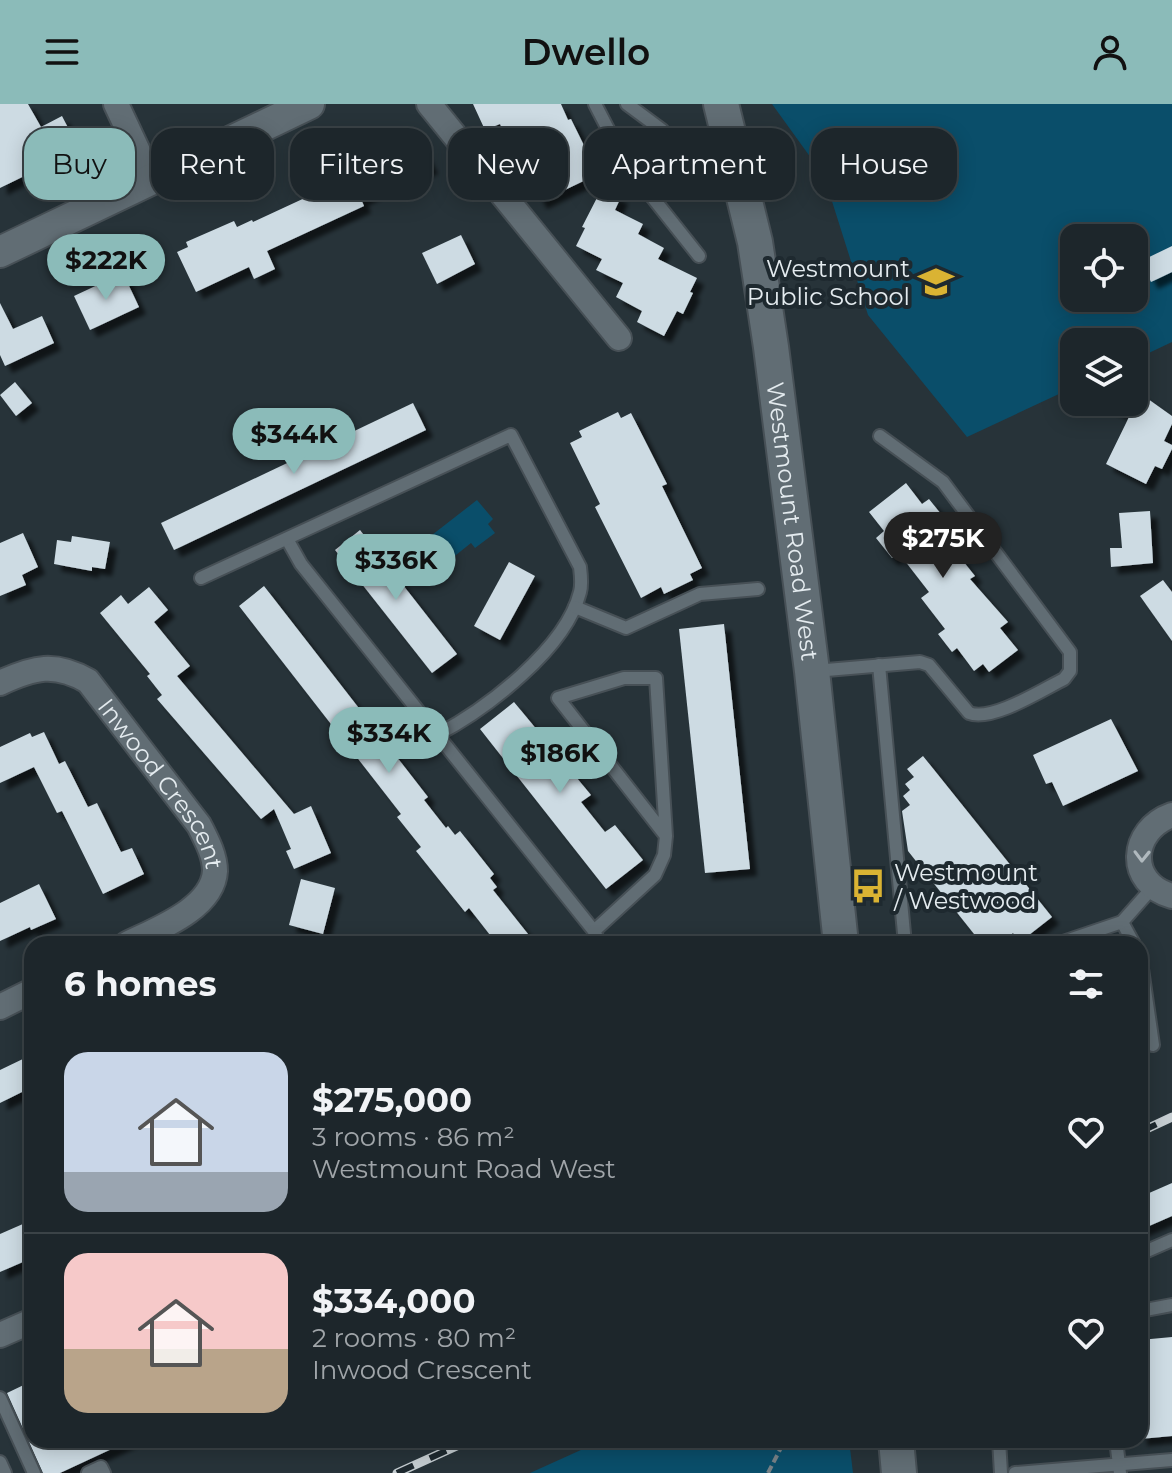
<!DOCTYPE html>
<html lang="en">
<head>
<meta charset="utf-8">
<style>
	body { margin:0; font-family:Montserrat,sans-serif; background:#252e33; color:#f1f3f6; height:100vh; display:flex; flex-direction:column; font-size:30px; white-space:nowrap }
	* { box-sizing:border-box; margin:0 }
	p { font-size:26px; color:#a0a5a9 }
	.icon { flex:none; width:44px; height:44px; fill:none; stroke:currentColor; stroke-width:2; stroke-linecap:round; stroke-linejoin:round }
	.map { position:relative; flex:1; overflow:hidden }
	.details { position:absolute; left:24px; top:832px; width:1124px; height:512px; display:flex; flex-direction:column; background:#1d262b; border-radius:24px; box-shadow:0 4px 20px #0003,0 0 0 2px #3b4347 }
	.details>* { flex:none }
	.top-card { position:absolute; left:24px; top:24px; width:1124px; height:72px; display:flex; gap:16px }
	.controls { position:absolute; left:1060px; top:120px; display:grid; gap:16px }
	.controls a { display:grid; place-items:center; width:88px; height:88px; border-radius:16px; background:#1d262b; box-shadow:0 4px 20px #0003,0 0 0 2px #3b4347; font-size:40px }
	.price { position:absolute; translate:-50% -68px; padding:0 18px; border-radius:28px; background:#8bbbb9; color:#111; font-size:26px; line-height:52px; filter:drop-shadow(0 2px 4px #0008) }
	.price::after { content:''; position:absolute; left:50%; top:48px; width:24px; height:18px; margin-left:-12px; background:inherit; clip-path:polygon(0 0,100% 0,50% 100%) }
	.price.active { background:#222; color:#fff }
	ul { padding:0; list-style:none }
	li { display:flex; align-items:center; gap:24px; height:200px; padding:0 40px }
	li+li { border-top:2px solid #3b4347 }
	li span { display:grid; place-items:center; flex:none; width:224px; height:160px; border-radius:24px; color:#555 }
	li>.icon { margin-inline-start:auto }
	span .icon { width:96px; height:96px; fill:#fffc; stroke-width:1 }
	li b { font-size:34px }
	h2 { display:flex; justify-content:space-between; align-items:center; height:96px; padding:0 40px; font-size:34px }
	.pill { padding:0 28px; border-radius:24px; background:#1d262b; box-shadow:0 4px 20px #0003,0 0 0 2px #3b4347; font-size:28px; line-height:72px }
	.pill.active { background:#8bbbb9; color:#111 }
	header { display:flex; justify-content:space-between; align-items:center; height:104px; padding:0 40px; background:#8bbbb9; color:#111; font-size:36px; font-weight:600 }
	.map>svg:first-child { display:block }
	.green { fill:#0a4e6a; fill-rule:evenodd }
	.building { fill:#cddbe3; filter:url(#shadow) }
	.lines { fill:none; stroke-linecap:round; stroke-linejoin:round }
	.service-casing { stroke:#475056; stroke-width:16 }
	.minor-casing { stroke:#475056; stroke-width:28 }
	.tertiary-casing { stroke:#475056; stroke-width:34 }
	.secondary-casing { stroke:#475056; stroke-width:38 }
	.path { stroke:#778186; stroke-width:4; stroke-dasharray:8 4; stroke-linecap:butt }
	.service { stroke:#616d74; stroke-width:12 }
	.minor { stroke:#616d74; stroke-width:24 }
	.tertiary { stroke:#616d74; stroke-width:30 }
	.secondary { stroke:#616d74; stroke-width:34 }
	.rail-casing { stroke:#c5cdd1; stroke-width:9 }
	.rail { stroke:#1e292f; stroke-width:6; stroke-dasharray:18; stroke-linecap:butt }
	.oneway { stroke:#b0b9be }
	.labels { text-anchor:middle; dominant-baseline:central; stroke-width:8; stroke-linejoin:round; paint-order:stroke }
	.poi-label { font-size:24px; fill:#e4ebef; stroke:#1e292f; text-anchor:end }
	.street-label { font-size:24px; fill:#e4ebef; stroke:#1e292f }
</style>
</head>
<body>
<header><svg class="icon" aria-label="menu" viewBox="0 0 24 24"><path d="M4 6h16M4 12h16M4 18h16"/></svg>Dwello<svg class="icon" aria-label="person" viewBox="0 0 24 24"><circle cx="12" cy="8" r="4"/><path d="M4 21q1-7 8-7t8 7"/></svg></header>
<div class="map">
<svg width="1172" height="1369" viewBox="0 0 1172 1369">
	<defs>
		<filter id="shadow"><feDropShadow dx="7" dy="7" stdDeviation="2" flood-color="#0009"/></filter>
	</defs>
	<rect width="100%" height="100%" fill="#273339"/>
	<g class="green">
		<path d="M772 0H1172V238L1134 256V238H1074V283L967 333 868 211 824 72ZM1074 134H1134V194H1074Z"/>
		<polygon points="477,396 493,415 488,420 495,429 475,444 471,439 451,455 432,431"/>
		<polygon points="603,1336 849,1336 853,1369 530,1369"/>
	</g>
	<g class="building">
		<polygon points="0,0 28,0 41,23 62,12 79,45 0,84"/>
		<polygon points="473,0 561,0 568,16 571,15 598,70 540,98 515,45 512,46 500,20 485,26"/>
		<polygon points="408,40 412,47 421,43 431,63 399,78 397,75 361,95 364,102 267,147 275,165 254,175 249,163 196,188 177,148 188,143 186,138 234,117 237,123 252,116 253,118 378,60 375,55"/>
		<polygon points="602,84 621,93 615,106 643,120 638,130 664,144 658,155 697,174 690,188 693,189 683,210 677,207 664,232 637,218 642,207 616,193 623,179 596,166 602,155 576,142 585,124 582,123"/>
		<polygon points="461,131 475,160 437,180 422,149"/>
		<polygon points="1172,142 1172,168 1151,178 1141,157"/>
		<polygon points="123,169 139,203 90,226 74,192"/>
		<polygon points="0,199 13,225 42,212 54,239 5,262 0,251"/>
		<polygon points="15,278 32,299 16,312 0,291"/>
		<polygon points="1134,285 1172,312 1172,320 1164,337 1172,341 1172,345 1162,365 1155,362 1146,380 1106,360 1129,313 1100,298 1134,298"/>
		<polygon points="413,299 426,326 174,446 161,419"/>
		<polygon points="618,308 621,314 631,309 667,380 662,382 702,464 690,470 693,476 664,490 661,483 641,494 595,403 600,400 570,339 582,333 579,327"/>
		<polygon points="906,379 922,400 929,395 941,410 932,418 975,472 970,475 1008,518 1000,524 1018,546 989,568 983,560 974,567 957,544 952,548 938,530 945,525 921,494 929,488 898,448 892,454 876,434 884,427 869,408"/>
		<polygon points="1150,407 1153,459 1111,463 1110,444 1122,444 1119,409"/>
		<polygon points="360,426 457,550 432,569 335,446"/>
		<polygon points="23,429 38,463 22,471 26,481 0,492 0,439"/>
		<polygon points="72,432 110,438 105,465 92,463 92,467 54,460 57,436 71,438"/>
		<polygon points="509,458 535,472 500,536 474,522"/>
		<polygon points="1163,476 1172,488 1172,537 1140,492"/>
		<polygon points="264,482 428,693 424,696 446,724 448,722 455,731 460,727 494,770 490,774 497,783 493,786 536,840 497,840 469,804 465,808 416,747 421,743 397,713 401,710 239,502"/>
		<polygon points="149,483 168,506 154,518 190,562 177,572 294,710 311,702 331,749 294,765 286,747 291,745 274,705 261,715 157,595 162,591 147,572 150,570 100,509 121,491 128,500"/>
		<polygon points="724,520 750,765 705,769 679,525"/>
		<polygon points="514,598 591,691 581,698 605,728 615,721 643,756 606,785 480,625"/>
		<polygon points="1111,615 1138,667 1063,702 1052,678 1046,680 1033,651"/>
		<polygon points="44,628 59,660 65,657 88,703 97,699 121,748 132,744 144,770 103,790 62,707 57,709 34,663 0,679 0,643 30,629 32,633"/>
		<polygon points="923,652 1052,813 1020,838 1013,829 999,840 982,840 908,747 902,707 910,701 903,692 910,686 905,680 914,673 907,665"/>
		<polygon points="301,775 335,784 323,830 289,821"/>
		<polygon points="39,780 56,815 31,826 30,823 0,837 0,799"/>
		<polygon points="27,953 32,964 32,983 0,999 0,966"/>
		<polygon points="1172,1079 1172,1112 1140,1126 1140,1093"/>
		<polygon points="32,1116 32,1154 0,1168 0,1130"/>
		<polygon points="1172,1233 1172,1332 1140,1335 1140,1236"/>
		<polygon points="32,1277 32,1336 131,1336 60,1369 43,1369 7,1289"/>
	</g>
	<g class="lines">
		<g class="service-casing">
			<g id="service">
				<polyline points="595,0 626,60 699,152"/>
				<polyline points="627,0 662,26 661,50 645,83"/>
				<polyline points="287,435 301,460 594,827 600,840"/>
				<path d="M201 474 511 331 580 463C581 471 582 481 580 488 566 545 486 605 437 631"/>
				<polyline points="575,503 626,524 700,490 758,485"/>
				<polyline points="879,561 905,840"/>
				<path d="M815 567 920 558 929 561 969 609C992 618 1042 586 1064 575L1070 567V548L943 378 880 332"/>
				<polyline points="1122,818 1134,840"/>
				<polyline points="594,827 655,771 664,751 666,732 558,594 624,574 656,574 666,732"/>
				<polyline points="1057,840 1122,818 1153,783"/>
				<polyline points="1140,851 1153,941"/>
				<polyline points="1140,1150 1172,1136"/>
				<polyline points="1140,1207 1172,1201"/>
				<polyline points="0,1294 34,1369"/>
				<polyline points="999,1336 1001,1369"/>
				<polyline points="1116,1336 1120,1369"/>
				<polyline points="0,1358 5,1369"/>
				<polyline points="88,1369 101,1363 104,1369"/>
				<polyline points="1015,1369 1172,1356"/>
			</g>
		</g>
		<g class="minor-casing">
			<g id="minor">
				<polyline points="116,0 151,75"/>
				<polyline points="429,0 619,234"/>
				<path id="s1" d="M0 579C34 563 55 558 88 577L199 721C206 735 215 751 215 767 213 805 155 826 127 840"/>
				<path d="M1172 711C1130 726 1126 779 1172 792"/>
				<polyline points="0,903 32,887"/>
				<polyline points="0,1231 32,1217"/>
			</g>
		</g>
		<g class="tertiary-casing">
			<polyline id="tertiary" points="0,148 309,0"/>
		</g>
		<g class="secondary-casing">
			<g id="secondary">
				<path id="s2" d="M721 0 755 138 771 243 812 567 841 840"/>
				<polyline points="896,1336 899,1369"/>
			</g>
		</g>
		<polyline class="path" points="768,1369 785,1336"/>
		<use href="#service" class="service"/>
		<use href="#minor" class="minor"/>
		<use href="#tertiary" class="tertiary"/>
		<use href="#secondary" class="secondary"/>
		<g class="rail-casing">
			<g id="rail">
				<polyline points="1140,1028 1172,1013"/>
				<polyline points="397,1369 470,1336"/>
			</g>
		</g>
		<use href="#rail" class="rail"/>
	</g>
	<defs><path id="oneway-chevron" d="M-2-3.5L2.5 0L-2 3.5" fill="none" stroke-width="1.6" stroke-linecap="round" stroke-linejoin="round" transform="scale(2)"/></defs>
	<use class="oneway" href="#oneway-chevron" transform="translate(1142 752) rotate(91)"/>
	<defs>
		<g id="school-bare" transform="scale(2.76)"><path d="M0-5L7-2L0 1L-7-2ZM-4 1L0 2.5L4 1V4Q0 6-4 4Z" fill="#dab333" stroke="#1e292f" stroke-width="2.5" paint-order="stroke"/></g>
		<g id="bus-bare" transform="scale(2.76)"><path d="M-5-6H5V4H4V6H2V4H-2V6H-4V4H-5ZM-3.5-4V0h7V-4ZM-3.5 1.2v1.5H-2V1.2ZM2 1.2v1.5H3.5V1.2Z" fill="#dab333" stroke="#1e292f" stroke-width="2.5" paint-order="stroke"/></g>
	</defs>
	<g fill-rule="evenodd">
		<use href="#school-bare" x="936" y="178"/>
		<use href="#bus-bare" x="868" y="782"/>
	</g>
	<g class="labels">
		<g class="poi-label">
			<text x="910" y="164">Westmount<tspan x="910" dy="28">Public School</tspan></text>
			<text x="894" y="768" text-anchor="start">Westmount<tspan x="894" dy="28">/ Westwood</tspan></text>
		</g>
		<g class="street-label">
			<text stroke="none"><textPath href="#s2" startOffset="424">Westmount Road West</textPath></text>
			<text stroke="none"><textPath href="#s1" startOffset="220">Inwood Crescent</textPath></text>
		</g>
	</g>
</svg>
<div class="controls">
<a><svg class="icon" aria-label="locate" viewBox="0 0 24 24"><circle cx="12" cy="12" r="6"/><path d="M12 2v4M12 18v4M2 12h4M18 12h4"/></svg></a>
<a><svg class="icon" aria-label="layers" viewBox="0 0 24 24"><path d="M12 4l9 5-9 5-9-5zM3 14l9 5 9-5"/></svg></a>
</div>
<b class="price" style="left:106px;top:198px">$222K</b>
<b class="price" style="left:294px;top:372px">$344K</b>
<b class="price active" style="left:943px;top:476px">$275K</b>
<b class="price" style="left:396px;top:498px">$336K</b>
<b class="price" style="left:389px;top:671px">$334K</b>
<b class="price" style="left:560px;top:691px">$186K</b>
<div class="top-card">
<a class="pill active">Buy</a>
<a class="pill">Rent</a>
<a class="pill">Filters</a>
<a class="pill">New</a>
<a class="pill">Apartment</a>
<a class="pill">House</a>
</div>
<section class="details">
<h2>6 homes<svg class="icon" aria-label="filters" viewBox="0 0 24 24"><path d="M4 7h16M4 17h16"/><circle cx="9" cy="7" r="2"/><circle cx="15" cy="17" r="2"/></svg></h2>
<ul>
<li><span style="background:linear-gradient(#c9d6e8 75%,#9aa5b1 0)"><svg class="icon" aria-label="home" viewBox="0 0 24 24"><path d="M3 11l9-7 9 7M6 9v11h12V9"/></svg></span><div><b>$275,000</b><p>3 rooms · 86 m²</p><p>Westmount Road West</p></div><svg class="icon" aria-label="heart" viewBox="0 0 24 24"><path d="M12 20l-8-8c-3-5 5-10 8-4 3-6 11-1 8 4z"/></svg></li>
<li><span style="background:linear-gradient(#f6c9c9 60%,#b9a48a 0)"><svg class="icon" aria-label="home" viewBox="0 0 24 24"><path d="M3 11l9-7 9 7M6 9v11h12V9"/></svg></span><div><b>$334,000</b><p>2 rooms · 80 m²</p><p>Inwood Crescent</p></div><svg class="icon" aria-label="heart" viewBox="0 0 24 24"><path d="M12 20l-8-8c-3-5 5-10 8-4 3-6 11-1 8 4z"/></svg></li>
</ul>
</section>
</div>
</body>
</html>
